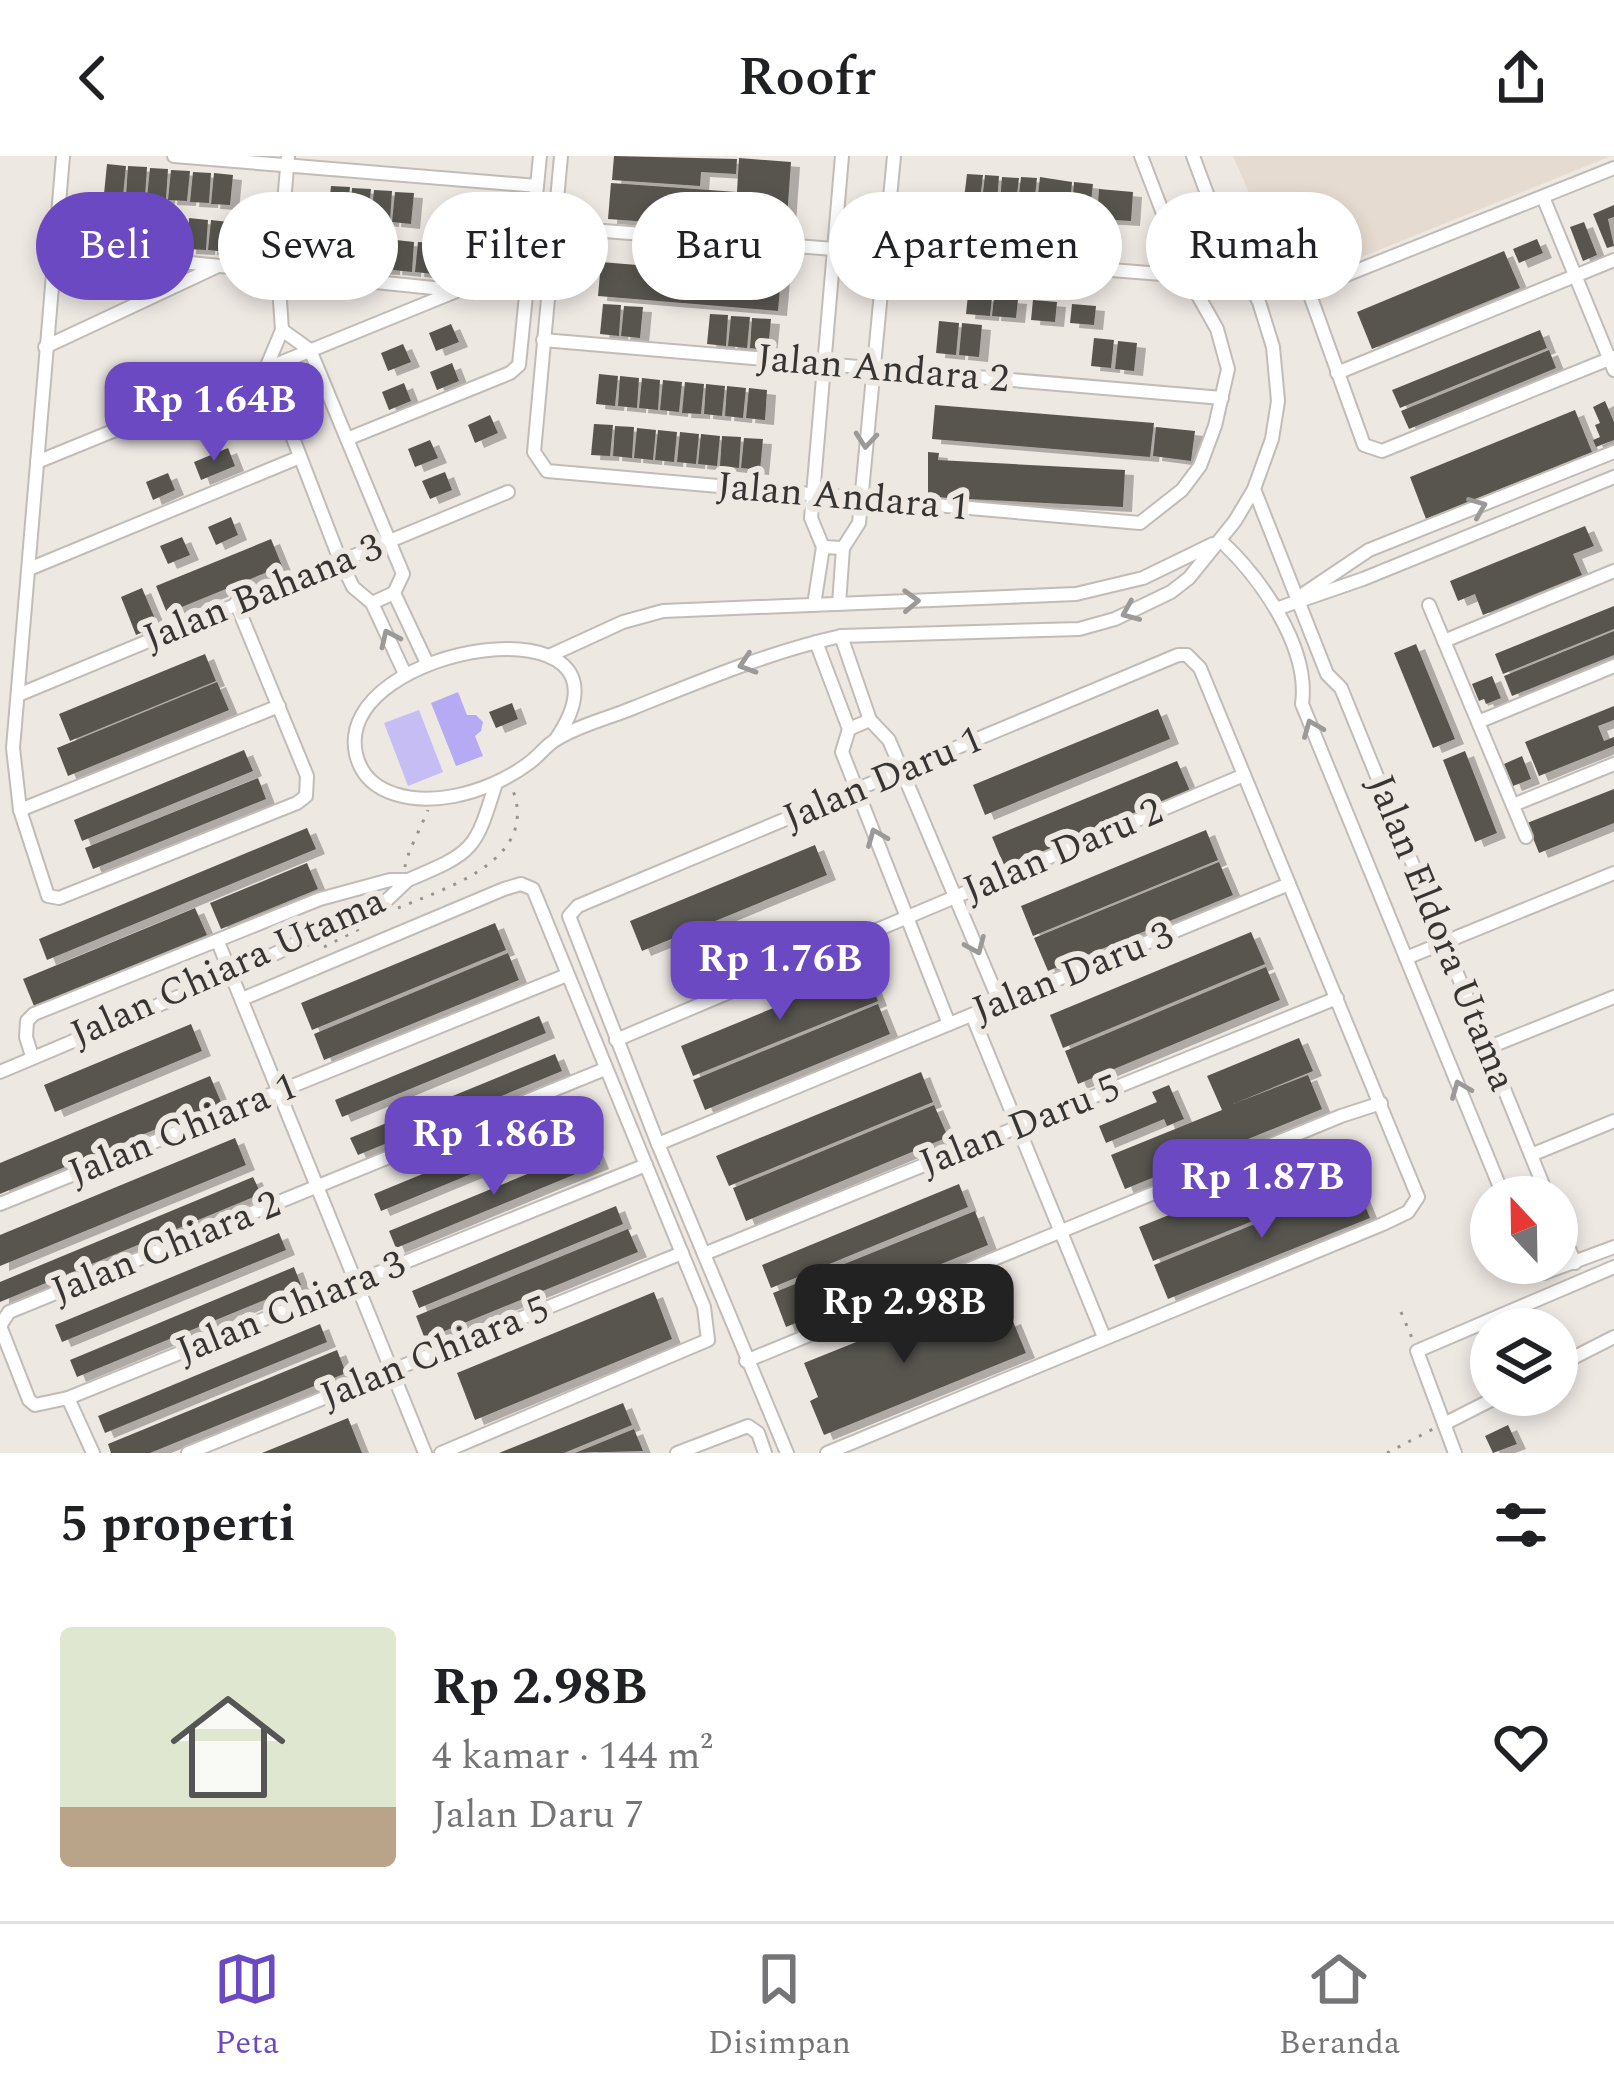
<!DOCTYPE html>
<html lang="id">
<head>
<meta charset="utf-8">
<style>
	body { margin:0; font-family:Spectral,serif; background:#f2f2f2; color:#202124; height:100vh; display:flex; flex-direction:column; font-size:45px; white-space:nowrap }
	* { box-sizing:border-box; margin:0 }
	p { font-size:39px; color:#757577 }
	.icon { flex:none; width:66px; height:66px; fill:none; stroke:currentColor; stroke-width:2; stroke-linecap:round; stroke-linejoin:round }
	.map { position:relative; height:1297px; overflow:hidden }
	.sheet { display:flex; flex-direction:column; background:#fff; flex:1 }
	.sheet>* { flex:none }
	.hud { position:absolute; left:36px; top:36px; width:1542px; height:108px; display:flex; gap:24px }
	.needle { width:78px; rotate:338deg }
	.fabs { position:absolute; left:1470px; top:1020px; display:grid; gap:24px }
	.fabs a { display:grid; place-items:center; width:108px; height:108px; border-radius:50%; background:#fff; box-shadow:0 6px 18px #0003; font-size:60px }
	.price { position:absolute; translate:-50% -102px; padding:0 27px; border-radius:24px; background:#6b49c2; color:#fff; font-size:39px; line-height:78px; filter:drop-shadow(0 3px 6px #0008) }
	.price::after { content:''; position:absolute; left:50%; top:72px; width:36px; height:27px; margin-left:-18px; background:inherit; clip-path:polygon(0 0,100% 0,50% 100%) }
	.price.current { background:#222; color:#fff }
	ul { padding:0; list-style:none }
	li { display:flex; align-items:center; gap:36px; height:300px; padding:0 60px }
	li+li { border-top:3px solid #e0e0e0 }
	li span { display:grid; place-items:center; flex:none; width:336px; height:240px; border-radius:12px; color:#555 }
	li>.icon { margin-inline-start:auto }
	span .icon { width:144px; height:144px; fill:#fffc; stroke-width:1 }
	li b { font-size:51px }
	h2 { display:flex; justify-content:space-between; align-items:center; height:144px; padding:0 60px; font-size:51px }
	.chip { padding:0 42px; border-radius:54px; background:#fff; box-shadow:0 6px 18px #0003; font-size:42px; line-height:108px }
	.chip.current { background:#6b49c2; color:#fff }
	header { display:flex; justify-content:space-between; align-items:center; height:156px; padding:0 60px; background:#fff; font-size:54px; font-weight:600 }
	.tabs { display:flex; justify-content:space-around; align-items:center; height:168px; border-top:3px solid #e0e0e0; background:#fff; font-size:33px; color:#757577 }
	.tabs a { display:grid; justify-items:center; gap:6px }
	.tabs .current { color:#6b49c2 }
	.map>svg:first-child { display:block }
	.built { fill:#e6dbd0 }
	.green { fill:#c6bdf5 }
	.water { fill:#b7aaf4 }
	.building { fill:#595550; filter:url(#shadow) }
	.lines { fill:none; stroke-linecap:round; stroke-linejoin:round }
	.street-casing { stroke:#c1bcb7; stroke-width:16 }
	.path { stroke:#989490; stroke-width:3; stroke-dasharray:3 9; stroke-linecap:butt }
	.street { stroke:#fff; stroke-width:12 }
	.oneway { stroke:#9b9a99 }
	.labels { text-anchor:middle; dominant-baseline:central; stroke-width:12; stroke-linejoin:round; paint-order:stroke }
	.street-label { font-size:39px; fill:#373533; stroke:#eee8e3 }
</style>
</head>
<body>
<header><svg class="icon" aria-label="back" viewBox="0 0 24 24"><path d="M15 5l-7 7 7 7"/></svg>Roofr<svg class="icon" aria-label="share" viewBox="0 0 24 24"><path d="M12 15V3M7 8l5-5 5 5M5 13v7h14v-7"/></svg></header>
<div class="map">
<svg width="1614" height="1297" viewBox="0 0 1614 1297">
	<defs>
		<filter id="shadow"><feDropShadow dx="9" dy="5" stdDeviation="0" flood-color="#0004"/></filter>
	</defs>
	<rect width="100%" height="100%" fill="#eee8e3"/>
	<polygon class="built" points="1233,0 1611,0 1290,130"/>
	<polygon class="green" points="419,554 443,616 408,630 384,567"/>
	<polygon class="water" points="458,536 467,559 476,559 483,566 481,575 475,580 483,600 456,610 431,547"/>
	<g class="building">
		<polygon points="614,0 737,3 736,18 701,16 700,30 612,24"/>
		<polygon points="739,2 791,6 786,76 608,63 611,27 737,36"/>
		<polygon points="107,8 126,10 123,40 104,38"/>
		<polygon points="128,10 147,11 145,42 126,40"/>
		<polygon points="150,12 168,13 166,43 147,42"/>
		<polygon points="171,14 190,15 187,45 168,44"/>
		<polygon points="193,16 211,17 209,47 190,46"/>
		<polygon points="214,17 233,19 230,49 211,48"/>
		<polygon points="967,18 983,19 980,44 964,43"/>
		<polygon points="985,19 999,20 997,46 982,45"/>
		<polygon points="1002,21 1019,22 1016,47 1000,46"/>
		<polygon points="1021,21 1037,22 1034,48 1018,47"/>
		<polygon points="1040,21 1072,26 1070,50 1037,48"/>
		<polygon points="1074,26 1093,28 1090,54 1072,52"/>
		<polygon points="331,30 350,31 347,62 328,60"/>
		<polygon points="352,32 371,33 368,64 350,62"/>
		<polygon points="1099,33 1133,36 1131,65 1097,63"/>
		<polygon points="374,34 392,35 390,66 371,64"/>
		<polygon points="395,36 414,37 411,68 392,66"/>
		<polygon points="1614,49 1614,61 1608,63 1614,90 1607,92 1593,58"/>
		<polygon points="946,53 965,55 962,84 943,83"/>
		<polygon points="103,54 122,56 120,86 101,85"/>
		<polygon points="968,55 987,56 984,87 965,85"/>
		<polygon points="125,56 144,58 141,88 122,87"/>
		<polygon points="146,58 165,60 162,90 144,89"/>
		<polygon points="168,60 186,62 184,92 165,91"/>
		<polygon points="189,62 208,64 206,94 187,93"/>
		<polygon points="1045,62 1062,63 1059,92 1042,91"/>
		<polygon points="211,64 229,66 227,96 208,94"/>
		<polygon points="1065,65 1083,66 1081,94 1062,92"/>
		<polygon points="1086,66 1105,67 1103,96 1084,95"/>
		<polygon points="1584,66 1597,99 1583,105 1570,71"/>
		<polygon points="332,78 351,80 348,110 329,109"/>
		<polygon points="353,80 372,82 369,112 350,111"/>
		<polygon points="374,82 393,84 391,114 372,113"/>
		<polygon points="1537,83 1543,97 1519,107 1513,93"/>
		<polygon points="396,84 414,86 412,116 393,114"/>
		<polygon points="418,86 436,87 434,118 415,116"/>
		<polygon points="439,88 458,89 455,120 436,118"/>
		<polygon points="1504,95 1520,132 1372,193 1357,156"/>
		<polygon points="601,106 781,121 778,155 598,140"/>
		<polygon points="968,139 992,141 990,160 966,158"/>
		<polygon points="994,141 1018,143 1016,162 992,160"/>
		<polygon points="1033,144 1057,146 1055,166 1031,164"/>
		<polygon points="603,148 621,149 619,180 600,178"/>
		<polygon points="1072,148 1096,150 1094,169 1070,167"/>
		<polygon points="624,150 643,151 640,182 621,180"/>
		<polygon points="710,158 728,159 726,190 707,188"/>
		<polygon points="731,160 750,161 747,192 728,190"/>
		<polygon points="752,162 771,163 768,194 750,192"/>
		<polygon points="939,165 959,167 956,199 936,197"/>
		<polygon points="962,167 982,169 979,201 959,199"/>
		<polygon points="451,168 459,186 436,195 429,177"/>
		<polygon points="1540,174 1547,192 1400,252 1392,234"/>
		<polygon points="1094,182 1114,184 1111,212 1091,210"/>
		<polygon points="1118,185 1137,187 1134,215 1115,213"/>
		<polygon points="403,188 411,206 388,215 381,197"/>
		<polygon points="1549,194 1556,212 1409,273 1401,255"/>
		<polygon points="452,207 459,225 437,234 430,216"/>
		<polygon points="599,218 618,220 615,250 596,248"/>
		<polygon points="620,220 639,222 637,252 618,250"/>
		<polygon points="642,222 660,224 658,254 639,252"/>
		<polygon points="663,224 682,226 679,256 660,254"/>
		<polygon points="685,226 704,228 701,258 682,257"/>
		<polygon points="404,227 411,245 389,254 382,236"/>
		<polygon points="706,228 725,230 722,260 704,258"/>
		<polygon points="727,230 746,232 743,262 725,260"/>
		<polygon points="749,232 767,234 765,264 746,262"/>
		<polygon points="1605,245 1614,266 1614,284 1596,291 1593,284 1600,281 1595,269 1600,267 1593,251"/>
		<polygon points="935,249 1154,267 1150,301 932,283"/>
		<polygon points="1575,254 1592,296 1426,363 1410,321"/>
		<polygon points="490,259 498,277 475,287 468,269"/>
		<polygon points="594,268 613,269 610,300 591,299"/>
		<polygon points="615,270 634,271 632,302 613,300"/>
		<polygon points="1156,271 1195,275 1191,305 1153,300"/>
		<polygon points="637,272 656,274 653,304 634,302"/>
		<polygon points="658,274 677,276 674,306 655,304"/>
		<polygon points="680,276 699,278 696,308 677,306"/>
		<polygon points="701,278 720,280 717,310 698,308"/>
		<polygon points="722,280 741,281 739,312 720,310"/>
		<polygon points="744,282 763,283 760,314 741,312"/>
		<polygon points="430,284 438,302 415,311 408,293"/>
		<polygon points="228,292 235,310 201,324 194,306"/>
		<polygon points="928,296 939,297 938,304 1125,314 1123,351 928,341"/>
		<polygon points="445,316 452,334 430,343 422,325"/>
		<polygon points="168,317 175,334 153,344 146,326"/>
		<polygon points="231,361 238,379 216,389 208,371"/>
		<polygon points="1585,370 1594,390 1573,398 1582,419 1483,459 1475,438 1458,445 1450,425"/>
		<polygon points="182,381 190,399 168,408 160,390"/>
		<polygon points="271,383 282,410 167,457 156,430"/>
		<polygon points="142,432 158,470 136,479 121,441"/>
		<polygon points="1614,450 1614,473 1503,518 1495,498"/>
		<polygon points="1614,475 1614,499 1512,540 1504,520"/>
		<polygon points="1416,488 1455,583 1433,592 1394,497"/>
		<polygon points="205,498 216,525 70,585 59,558"/>
		<polygon points="1492,520 1501,542 1486,548 1484,543 1479,545 1472,528"/>
		<polygon points="217,526 229,554 68,620 57,592"/>
		<polygon points="512,547 518,563 496,572 489,556"/>
		<polygon points="1614,550 1614,564 1598,570 1604,585 1614,581 1614,590 1539,620 1525,586"/>
		<polygon points="1158,553 1170,583 985,659 973,629"/>
		<polygon points="244,594 253,615 82,685 74,664"/>
		<polygon points="1465,595 1497,677 1475,686 1443,604"/>
		<polygon points="1522,600 1531,623 1513,630 1504,608"/>
		<polygon points="1177,605 1190,635 1005,712 992,681"/>
		<polygon points="258,622 266,643 93,713 85,692"/>
		<polygon points="1614,633 1614,667 1539,697 1527,667"/>
		<polygon points="307,672 316,693 47,804 39,783"/>
		<polygon points="1206,674 1218,704 1033,780 1021,750"/>
		<polygon points="815,689 827,719 642,795 630,765"/>
		<polygon points="1219,706 1233,739 1048,815 1034,782"/>
		<polygon points="307,707 318,733 221,773 210,747"/>
		<polygon points="195,752 207,779 34,850 23,823"/>
		<polygon points="495,767 506,794 312,874 301,847"/>
		<polygon points="1251,776 1265,808 1063,892 1050,859"/>
		<polygon points="508,797 519,824 324,904 314,878"/>
		<polygon points="1266,811 1280,844 1078,928 1065,895"/>
		<polygon points="866,814 878,845 693,920 681,890"/>
		<polygon points="878,848 890,878 705,954 693,924"/>
		<polygon points="539,860 546,877 342,961 335,944"/>
		<polygon points="191,868 202,895 55,956 44,929"/>
		<polygon points="1299,882 1313,915 1233,948 1308,919 1322,953 1125,1033 1111,999 1222,954 1207,920"/>
		<polygon points="555,898 562,915 358,999 350,982"/>
		<polygon points="921,916 933,946 729,1030 716,1000"/>
		<polygon points="210,920 221,946 0,1038 0,1007"/>
		<polygon points="1169,929 1184,963 1167,970 1164,963 1106,987 1099,970 1157,946 1152,936"/>
		<polygon points="934,949 948,981 746,1065 733,1032"/>
		<polygon points="578,954 585,971 381,1055 374,1038"/>
		<polygon points="235,982 246,1009 0,1110 0,1079"/>
		<polygon points="1341,990 1355,1024 1153,1105 1139,1071"/>
		<polygon points="593,991 600,1008 396,1092 389,1075"/>
		<polygon points="253,1021 261,1038 0,1146 0,1126"/>
		<polygon points="1356,1027 1370,1062 1168,1143 1154,1109"/>
		<polygon points="959,1028 968,1051 771,1132 762,1109"/>
		<polygon points="616,1050 623,1068 419,1152 412,1135"/>
		<polygon points="975,1055 988,1089 786,1171 773,1137"/>
		<polygon points="628,1073 638,1096 425,1183 416,1160"/>
		<polygon points="279,1077 286,1094 62,1186 55,1169"/>
		<polygon points="294,1111 301,1129 77,1221 70,1204"/>
		<polygon points="654,1136 672,1183 475,1264 457,1217"/>
		<polygon points="951,1148 965,1182 1012,1163 1026,1197 824,1279 810,1245 818,1241 804,1207"/>
		<polygon points="320,1168 327,1186 105,1277 98,1260"/>
		<polygon points="337,1194 346,1217 150,1297 111,1297 108,1288"/>
		<polygon points="623,1247 632,1269 564,1297 499,1297"/>
		<polygon points="348,1262 362,1297 262,1297"/>
		<polygon points="1508,1269 1517,1288 1493,1297 1485,1280"/>
		<polygon points="634,1273 643,1295 575,1297"/>
	</g>
	<g class="lines">
		<g class="street-casing">
			<g id="street">
				<polyline points="63,0 13,592 20,654 48,740 59,742 297,647 306,640 307,620 236,447"/>
				<polyline points="174,0 537,30"/>
				<polyline points="561,0 534,296 547,315 1140,367 1182,334 1200,310 1215,270 1228,213 1217,173 1187,120 1141,0"/>
				<polyline points="842,0 811,362 823,391 843,392 859,367 894,0"/>
				<polyline points="1614,12 1316,131 1310,139 1364,289 1382,295 1614,201"/>
				<polyline points="1543,41 1614,214"/>
				<polyline points="553,71 834,93"/>
				<polyline points="55,93 453,134"/>
				<polyline points="883,96 1187,120"/>
				<polyline points="282,174 278,116 288,0"/>
				<polyline points="543,184 1222,242"/>
				<polyline points="45,191 218,110"/>
				<polyline points="1337,217 1614,104"/>
				<polyline points="347,283 510,217 519,209 540,0"/>
				<polyline points="37,306 530,105"/>
				<polyline points="1254,333 1327,518 1341,532 1548,1041"/>
				<path d="M1220 384C1260 421 1310 491 1302 548L1504 1041"/>
				<polyline points="29,413 300,301"/>
				<polyline points="394,437 427,507"/>
				<polyline points="1305,437 1369,394 1614,296"/>
				<polyline points="372,447 394,437 403,418 310,194 282,174 266,212 340,404 353,431 372,447 405,518"/>
				<polyline points="839,448 843,392"/>
				<polyline points="814,449 823,391"/>
				<polyline points="1429,449 1526,681"/>
				<polyline points="1276,453 1363,423 1614,321"/>
				<polyline points="841,480 870,564"/>
				<polyline points="1444,485 1614,415"/>
				<polyline points="816,486 849,573"/>
				<polyline points="551,499 623,466 663,455 1076,438 1143,422 1213,388"/>
				<polyline points="18,539 508,336"/>
				<polyline points="1478,566 1614,510"/>
				<path d="M556 583C654 438 332 487 356 598 366 642 418 647 454 640 480 635 508 623 529 607 539 600 546 589 557 583 579 569 609 562 633 552 701 525 769 496 841 480L1079 473 1115 463 1171 436 1189 422 1235 365 1254 333 1272 283 1278 245 1273 191 1259 146 1219 70 1193 0"/>
				<polyline points="1513,649 1614,608"/>
				<polyline points="20,654 279,550"/>
				<path d="M408 724C474 696 475 695 496 627"/>
				<polyline points="218,786 425,1297"/>
				<polyline points="1406,802 1614,717"/>
				<polyline points="242,843 504,733 521,728 533,733 704,1151 708,1184 441,1297"/>
				<polyline points="972,859 1104,1181"/>
				<polyline points="949,868 842,596 849,573 870,564 889,584 1000,847"/>
				<polyline points="616,884 1244,619"/>
				<polyline points="1487,892 1614,841"/>
				<polyline points="0,916 232,818 386,745 408,724 390,724 320,743 34,858 27,865 26,881 32,900"/>
				<polyline points="658,988 1289,728"/>
				<polyline points="1531,999 1614,965"/>
				<polyline points="0,1048 567,819"/>
				<polyline points="1557,1064 1575,1107"/>
				<polyline points="704,1098 1337,842"/>
				<polyline points="1531,1107 1544,1117 1614,1091"/>
				<polyline points="746,1205 1341,960 1381,947"/>
				<polyline points="1557,1210 1614,1181"/>
				<polyline points="68,1242 646,1009"/>
				<polyline points="1444,1268 1501,1239"/>
				<polyline points="93,1297 68,1242 35,1249 29,1244 0,1170 9,1156 605,913"/>
				<polyline points="188,1297 682,1097"/>
				<polyline points="677,1297 748,1270 758,1277 765,1297"/>
				<polyline points="787,1297 658,988 569,760 578,750 1178,499 1187,499 1200,512 1418,1041 1408,1056 1383,1068 827,1297"/>
				<polyline points="1455,1297 1417,1195 1614,1111"/>
			</g>
		</g>
		<g class="path">
			<path d="M405 711C406 699 422 669 428 654"/>
			<path d="M398 752C446 732 541 704 512 632"/>
			<polyline points="324,791 363,771"/>
			<polyline points="1401,1156 1412,1182"/>
			<polyline points="1387,1297 1433,1273"/>
		</g>
		<use href="#street" class="street"/>
	</g>
	<defs><path id="oneway-chevron" d="M-2-3.5L2.5 0L-2 3.5" fill="none" stroke-width="1.6" stroke-linecap="round" stroke-linejoin="round" transform="scale(3)"/></defs>
	<g class="oneway">
		<use href="#oneway-chevron" transform="translate(866 284) rotate(95)"/>
		<use href="#oneway-chevron" transform="translate(1478 351) rotate(-22)"/>
		<use href="#oneway-chevron" transform="translate(911 445) rotate(-2)"/>
		<use href="#oneway-chevron" transform="translate(1130 456) rotate(157)"/>
		<use href="#oneway-chevron" transform="translate(389 482) rotate(-115)"/>
		<use href="#oneway-chevron" transform="translate(747 508) rotate(162)"/>
		<use href="#oneway-chevron" transform="translate(1312 572) rotate(-112)"/>
		<use href="#oneway-chevron" transform="translate(876 681) rotate(-112)"/>
		<use href="#oneway-chevron" transform="translate(976 790) rotate(67)"/>
		<use href="#oneway-chevron" transform="translate(1460 933) rotate(-112)"/>
	</g>
	<g class="labels">
		<g class="street-label">
			<text transform="translate(883 213) rotate(5)">Jalan Andara 2</text>
			<text transform="translate(843 341) rotate(5)">Jalan Andara 1</text>
			<text transform="translate(263 437) rotate(-22)">Jalan Bahana 3</text>
			<text transform="translate(883 623) rotate(-23)">Jalan Daru 1</text>
			<text transform="translate(1063 695) rotate(-23)">Jalan Daru 2</text>
			<text transform="translate(1441 777) rotate(68)">Jalan Eldora Utama</text>
			<text transform="translate(228 812) rotate(-24)">Jalan Chiara Utama</text>
			<text transform="translate(1073 817) rotate(-22)">Jalan Daru 3</text>
			<text transform="translate(1020 970) rotate(-22)">Jalan Daru 5</text>
			<text transform="translate(183 974) rotate(-22)">Jalan Chiara 1</text>
			<text transform="translate(166 1092) rotate(-22)">Jalan Chiara 2</text>
			<text transform="translate(291 1152) rotate(-22)">Jalan Chiara 3</text>
			<text transform="translate(435 1197) rotate(-22)">Jalan Chiara 5</text>
		</g>
	</g>
</svg>
<div class="fabs">
<a><svg class="needle" viewBox="-14 -14 28 28"><path d="M0-13l5 13h-10z" fill="#e53935"/><path d="M0 13l5-13h-10z" fill="#757577"/></svg></a>
<a><svg class="icon" aria-label="layers" viewBox="0 0 24 24"><path d="M12 4l9 5-9 5-9-5zM3 14l9 5 9-5"/></svg></a>
</div>
<b class="price" style="left:214px;top:308px">Rp 1.64B</b>
<b class="price" style="left:780px;top:867px">Rp 1.76B</b>
<b class="price" style="left:494px;top:1042px">Rp 1.86B</b>
<b class="price" style="left:1262px;top:1085px">Rp 1.87B</b>
<b class="price current" style="left:904px;top:1210px">Rp 2.98B</b>
<div class="hud">
<a class="chip current">Beli</a>
<a class="chip">Sewa</a>
<a class="chip">Filter</a>
<a class="chip">Baru</a>
<a class="chip">Apartemen</a>
<a class="chip">Rumah</a>
</div>
</div>
<section class="sheet">
<h2>5 properti<svg class="icon" aria-label="filters" viewBox="0 0 24 24"><path d="M4 7h16M4 17h16"/><circle cx="9" cy="7" r="2"/><circle cx="15" cy="17" r="2"/></svg></h2>
<ul>
<li><span style="background:linear-gradient(#dfe7d0 75%,#b9a48a 0)"><svg class="icon" aria-label="home" viewBox="0 0 24 24"><path d="M3 11l9-7 9 7M6 9v11h12V9"/></svg></span><div><b>Rp 2.98B</b><p>4 kamar · 144 m²</p><p>Jalan Daru 7</p></div><svg class="icon" aria-label="heart" viewBox="0 0 24 24"><path d="M12 20l-8-8c-3-5 5-10 8-4 3-6 11-1 8 4z"/></svg></li>
</ul>
</section>
<nav class="tabs">
<a class="current"><svg class="icon" aria-label="map" viewBox="0 0 24 24"><path d="M3 6l6-2 6 2 6-2v14l-6 2-6-2-6 2zM9 4v14M15 6v14"/></svg>Peta</a>
<a><svg class="icon" aria-label="saved" viewBox="0 0 24 24"><path d="M7 4h10v16l-5-4-5 4z"/></svg>Disimpan</a>
<a><svg class="icon" aria-label="home" viewBox="0 0 24 24"><path d="M3 11l9-7 9 7M6 9v11h12V9"/></svg>Beranda</a>
</nav>
</body>
</html>
